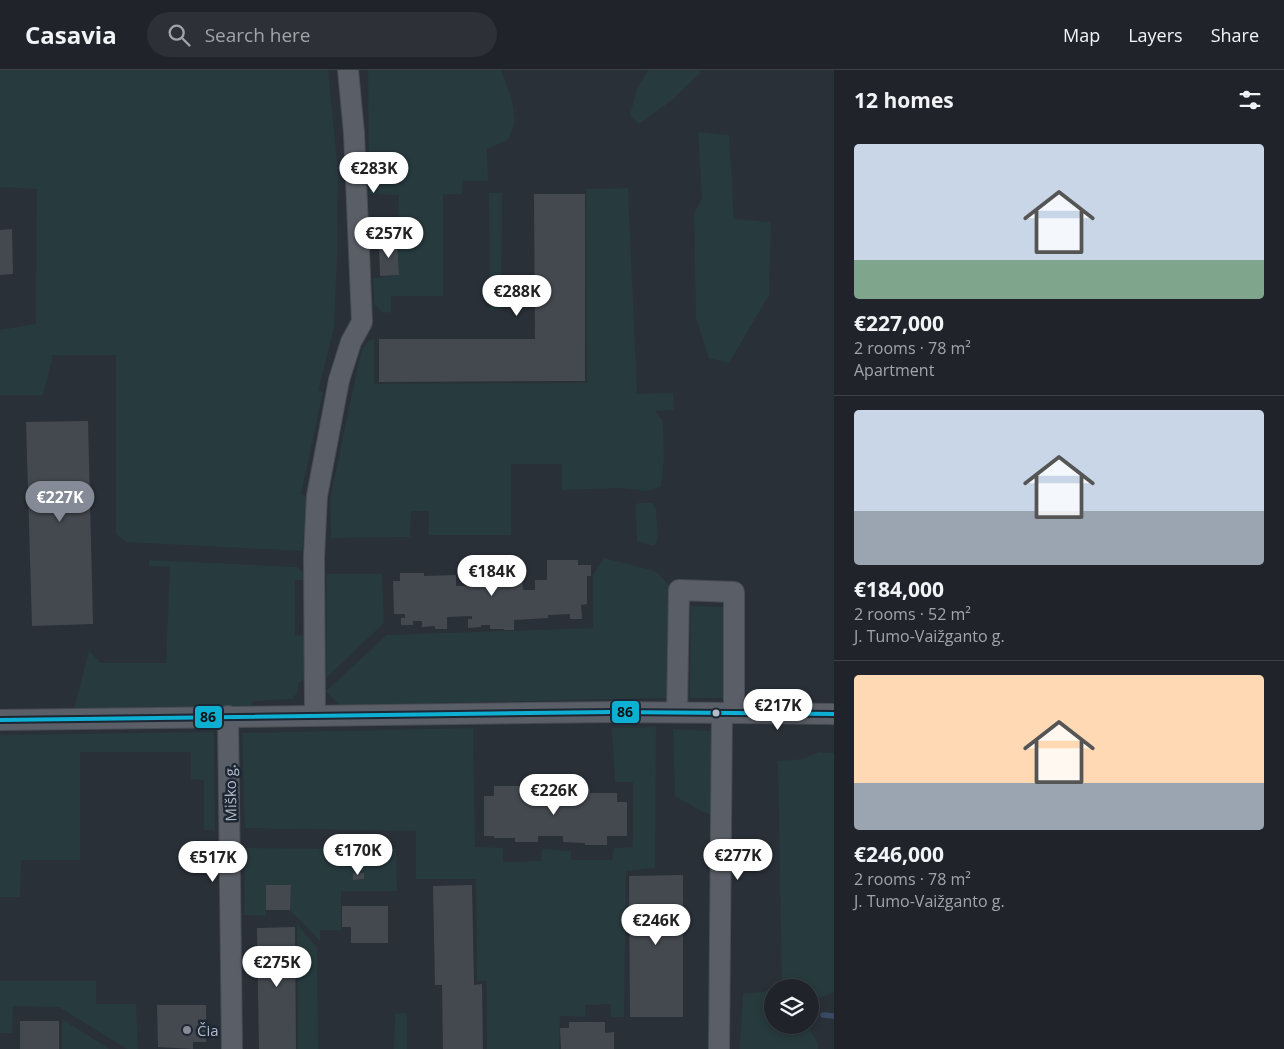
<!DOCTYPE html>
<html lang="en">
<head>
<meta charset="utf-8">
<style>
	body { margin:0; font-family:"Open Sans",sans-serif; background:#2d3036; color:#f1f3f6; height:100vh; display:flex; flex-direction:column; font-size:19px; white-space:nowrap }
	* { box-sizing:border-box; margin:0 }
	p { font-size:16px; color:#a2a4a8 }
	.icon { flex:none; width:28px; height:28px; fill:none; stroke:currentColor; stroke-width:2; stroke-linecap:round; stroke-linejoin:round }
	.map { position:relative; flex:1; overflow:hidden }
	.panel { display:flex; flex-direction:column; background:#20242a; width:450px }
	.panel>* { flex:none }
	.fabs { position:absolute; left:764px; top:909px; display:grid; gap:10px }
	.fabs a { display:grid; place-items:center; width:55px; height:55px; border-radius:50%; background:#20242a; box-shadow:0 2px 8px #0003,0 0 0 1px #3d4147; font-size:25px }
	.price { position:absolute; translate:-50% -42px; padding:0 11px; border-radius:18px; background:#fff; color:#222; font-size:16px; line-height:32px; filter:drop-shadow(0 1px 2px #0008) }
	.price::after { content:''; position:absolute; left:50%; top:30px; width:15px; height:11px; margin-left:-8px; background:inherit; clip-path:polygon(0 0,100% 0,50% 100%) }
	.price.selected { background:#848b96; color:#fff }
	ul { padding:0; list-style:none }
	li { display:grid; align-content:center; gap:10px; height:265px; padding:0 20px }
	li+li { border-top:1px solid #3d4147 }
	li span { display:grid; place-items:center; height:155px; border-radius:5px; color:#555 }
	li>.icon { margin-inline-start:auto }
	span .icon { width:90px; height:90px; fill:#fffc; stroke-width:1 }
	li b { font-size:21px }
	h2 { display:flex; justify-content:space-between; align-items:center; height:60px; padding:0 20px; font-size:21px }
	header { display:flex; align-items:center; gap:30px; box-sizing:border-box; height:70px; padding:0 25px; background:#20242a; border-bottom:1px solid #3d4147 }
	header strong { font-size:24px }
	nav { display:flex; gap:28px; margin-inline-start:auto; font-size:18px }
	.search { width:350px; height:45px; background:#2d3036; display:flex; align-items:center; gap:12px; box-sizing:border-box; padding:0 18px; border-radius:28px; color:#a2a4a8; font-size:19px }
	main { display:flex; flex:1; min-height:0 }
	.map>svg:first-child { display:block }
	.green { fill:#273a3e }
	.lines { fill:none; stroke-linecap:round; stroke-linejoin:round }
	.stream { stroke:#384963; stroke-width:5.5 }
	.building { fill:#444950 }
	.minor-casing { stroke:#484c53; stroke-width:22 }
	.minor { stroke:#5a5e66; stroke-width:20 }
	.bus-1-casing { stroke:#1d2633; stroke-width:8 }
	.bus-1 { stroke:#0dafd3; stroke-width:4 }
	.bus-dot { fill:#b4bcc9; stroke:#1d2633; stroke-width:2 }
	.poi-dot { fill:#848b96; stroke:#1d2633; stroke-width:2 }
	.labels { text-anchor:middle; dominant-baseline:central; stroke-width:5; stroke-linejoin:round; paint-order:stroke }
	.street-label { font-size:15px; fill:#b4bcc9; stroke:#1d2633 }
	.poi-label { font-size:15px; fill:#b4bcc9; stroke:#1d2633; text-anchor:start }
	.line-badge { stroke:#1d2633; stroke-width:2 }
	.pale-badge-label { font-size:14px; text-anchor:middle; font-weight:bold; fill:#111 }
</style>
</head>
<body>
<header>
<strong>Casavia</strong>
<div class="search"><svg class="icon" aria-label="search" viewBox="0 0 24 24"><circle cx="10" cy="10" r="6"/><path d="M15 15l6 6"/></svg>Search here</div>
<nav><a>Map</a><a>Layers</a><a>Share</a></nav>
</header>
<main>
<div class="map">
<svg width="834" height="979" viewBox="0 0 834 979">
	<rect width="100%" height="100%" fill="#2a3038"/>
	<g class="green">
		<polygon points="0,0 328,0 338,103 337,186 334,258 318,321 323,322 301,424 309,428 302,481 126,472 116,464 116,285 53,285 43,325 0,325 0,260 36,254 37,119 0,117"/>
		<polygon points="368,0 501,0 512,30 515,52 508,70 487,79 488,111 463,111 462,124 443,124 443,226 391,226 391,243 382,242 374,234 373,208 399,205 397,171 399,125 369,124"/>
		<polygon points="648,0 700,0 700,3 672,30 639,54 630,45 637,19"/>
		<polygon points="698,62 729,65 734,149 771,152 769,225 729,293 709,288 696,248 694,144 702,128"/>
		<polygon points="628,118 637,324 673,323 674,340 655,341 663,351 664,386 661,417 647,421 622,418 562,420 562,394 511,394 511,465 429,465 429,441 411,441 410,467 331,468 330,430 358,295 362,280 368,271 374,269 374,314 587,313 586,119"/>
		<polygon points="489,123 502,123 501,240 490,240"/>
		<polygon points="639,433 652,433 656,439 658,468 654,476 637,471 636,436"/>
		<polygon points="604,488 655,501 669,515 666,628 340,635 326,621 387,565 593,558 593,505"/>
		<polygon points="149,490 297,497 303,503 303,510 295,510 295,565 304,566 304,610 299,612 297,623 292,629 252,631 251,637 74,640 89,581 101,593 166,593 170,497 149,496"/>
		<polygon points="327,504 382,504 384,553 326,608"/>
		<polygon points="691,536 726,537 726,628 690,628"/>
		<polygon points="656,657 655,798 626,801 624,947 611,947 610,934 585,935 585,947 560,946 559,979 487,979 487,911 477,911 476,809 416,809 416,761 245,758 242,663 473,658 475,777 503,778 503,792 541,791 542,779 571,781 571,790 612,790 614,778 633,777 633,712 615,712 612,658"/>
		<polygon points="673,659 715,661 716,747 701,741 675,726"/>
		<polygon points="214,662 215,760 204,760 204,710 191,709 191,682 80,682 80,790 21,790 20,827 0,827 0,665"/>
		<polygon points="819,682 834,683 834,922 810,932 810,918 782,917 778,691 803,689"/>
		<polygon points="245,778 352,779 353,786 383,786 383,779 396,779 397,821 341,821 341,860 320,860 320,871 290,840 291,816 266,815 266,846 244,845"/>
		<polygon points="297,854 317,878 318,979 298,979"/>
		<polygon points="0,911 96,911 96,934 136,934 138,979 127,979 59,937 13,936 12,963 0,963"/>
		<polygon points="772,921 772,955 808,955 818,974 818,979 740,979 743,924"/>
		<polygon points="407,943 407,979 394,979 395,944"/>
		<polygon points="62,949 109,979 62,979"/>
	</g>
	<g class="lines">
		<polyline class="stream" points="823,945 834,946"/>
	</g>
	<g class="building">
		<polygon points="534,124 585,124 585,311 379,312 379,269 535,269"/>
		<polygon points="12,159 13,204 0,205 0,160"/>
		<polygon points="397,171 399,205 380,206 379,172"/>
		<polygon points="88,351 93,554 32,556 26,352"/>
		<polygon points="547,490 578,490 578,495 591,495 591,506 587,506 587,534 581,535 582,549 570,549 570,544 548,545 548,548 514,550 514,560 504,560 504,559 490,559 490,555 481,555 481,557 468,558 468,549 472,549 472,546 447,547 447,559 435,559 435,556 422,557 422,551 413,551 413,555 401,555 401,548 405,548 405,544 394,544 393,511 400,511 400,503 424,503 424,506 456,505 456,516 466,516 466,506 492,505 492,509 510,509 510,506 522,506 523,520 535,520 535,510 547,510"/>
		<polygon points="494,716 519,716 519,720 546,720 546,730 563,730 563,719 590,719 590,723 617,723 617,732 627,732 627,766 607,766 607,775 585,775 585,773 563,772 563,766 538,766 538,772 515,772 515,768 494,768 494,766 484,766 484,726 494,726"/>
		<polygon points="353,803 364,803 364,809 353,810"/>
		<polygon points="683,805 683,947 630,947 629,806"/>
		<polygon points="266,815 291,815 290,840 266,840"/>
		<polygon points="472,815 474,915 482,914 483,979 443,979 442,915 435,915 433,816"/>
		<polygon points="342,836 388,836 388,873 351,873 351,857 342,857"/>
		<polygon points="295,857 296,979 259,979 257,858"/>
		<polygon points="157,935 206,935 206,972 193,972 193,979 158,977"/>
		<rect x="20" y="951" width="39" height="28"/>
		<polygon points="569,952 605,952 605,963 614,962 614,979 561,979 560,958 569,958"/>
	</g>
	<g class="lines">
		<g class="minor-casing">
			<g id="minor">
				<polyline points="677,642 679,520 734,522 734,643"/>
				<polyline points="315,645 314,487 317,426 339,310 351,272 362,252 354,63 348,0"/>
				<polyline points="228,646 232,979"/>
				<polyline points="0,650 612,642 834,644"/>
				<polyline points="719,979 722,643"/>
			</g>
		</g>
		<use href="#minor" class="minor"/>
		<g class="bus-1-casing">
			<polyline id="bus-1" points="0,650 612,642 834,644"/>
		</g>
		<use href="#bus-1" class="bus-1"/>
	</g>
	<circle class="bus-dot" cx="716" cy="643" r="4.5"/>
	<circle class="poi-dot" cx="187" cy="960" r="5"/>
	<g class="labels">
		<g class="street-label">
			<text transform="translate(230 723) rotate(-91)">Miško g.</text>
		</g>
		<g class="poi-label">
			<text x="197" y="960">Čia</text>
		</g>
	</g>
	<g class="line-badge">
		<rect x="611" y="630" width="29" height="24" rx="5" fill="#0dafd3"/>
		<rect x="194" y="635" width="29" height="24" rx="5" fill="#0dafd3"/>
	</g>
	<g class="pale-badge-label">
		<text x="625" y="647">86</text>
		<text x="208" y="652">86</text>
	</g>
</svg>
<div class="fabs">
<a><svg class="icon" aria-label="layers" viewBox="0 0 24 24"><path d="M12 4l9 5-9 5-9-5zM3 14l9 5 9-5"/></svg></a>
</div>
<b class="price" style="left:374px;top:124px">€283K</b>
<b class="price" style="left:389px;top:189px">€257K</b>
<b class="price" style="left:517px;top:247px">€288K</b>
<b class="price selected" style="left:60px;top:453px">€227K</b>
<b class="price" style="left:492px;top:527px">€184K</b>
<b class="price" style="left:778px;top:661px">€217K</b>
<b class="price" style="left:554px;top:746px">€226K</b>
<b class="price" style="left:358px;top:806px">€170K</b>
<b class="price" style="left:738px;top:811px">€277K</b>
<b class="price" style="left:213px;top:813px">€517K</b>
<b class="price" style="left:656px;top:876px">€246K</b>
<b class="price" style="left:277px;top:918px">€275K</b>
</div>
<section class="panel">
<h2>12 homes<svg class="icon" aria-label="filters" viewBox="0 0 24 24"><path d="M4 7h16M4 17h16"/><circle cx="9" cy="7" r="2"/><circle cx="15" cy="17" r="2"/></svg></h2>
<ul>
<li><span style="background:linear-gradient(#c9d6e8 75%,#7fa58c 0)"><svg class="icon" aria-label="home" viewBox="0 0 24 24"><path d="M3 11l9-7 9 7M6 9v11h12V9"/></svg></span><div><b>€227,000</b><p>2 rooms · 78 m²</p><p>Apartment</p></div></li>
<li><span style="background:linear-gradient(#c9d6e8 65%,#9aa5b1 0)"><svg class="icon" aria-label="home" viewBox="0 0 24 24"><path d="M3 11l9-7 9 7M6 9v11h12V9"/></svg></span><div><b>€184,000</b><p>2 rooms · 52 m²</p><p>J. Tumo-Vaižganto g.</p></div></li>
<li><span style="background:linear-gradient(#ffd9b3 70%,#9aa5b1 0)"><svg class="icon" aria-label="home" viewBox="0 0 24 24"><path d="M3 11l9-7 9 7M6 9v11h12V9"/></svg></span><div><b>€246,000</b><p>2 rooms · 78 m²</p><p>J. Tumo-Vaižganto g.</p></div></li>
</ul>
</section>
</main>
</body>
</html>
